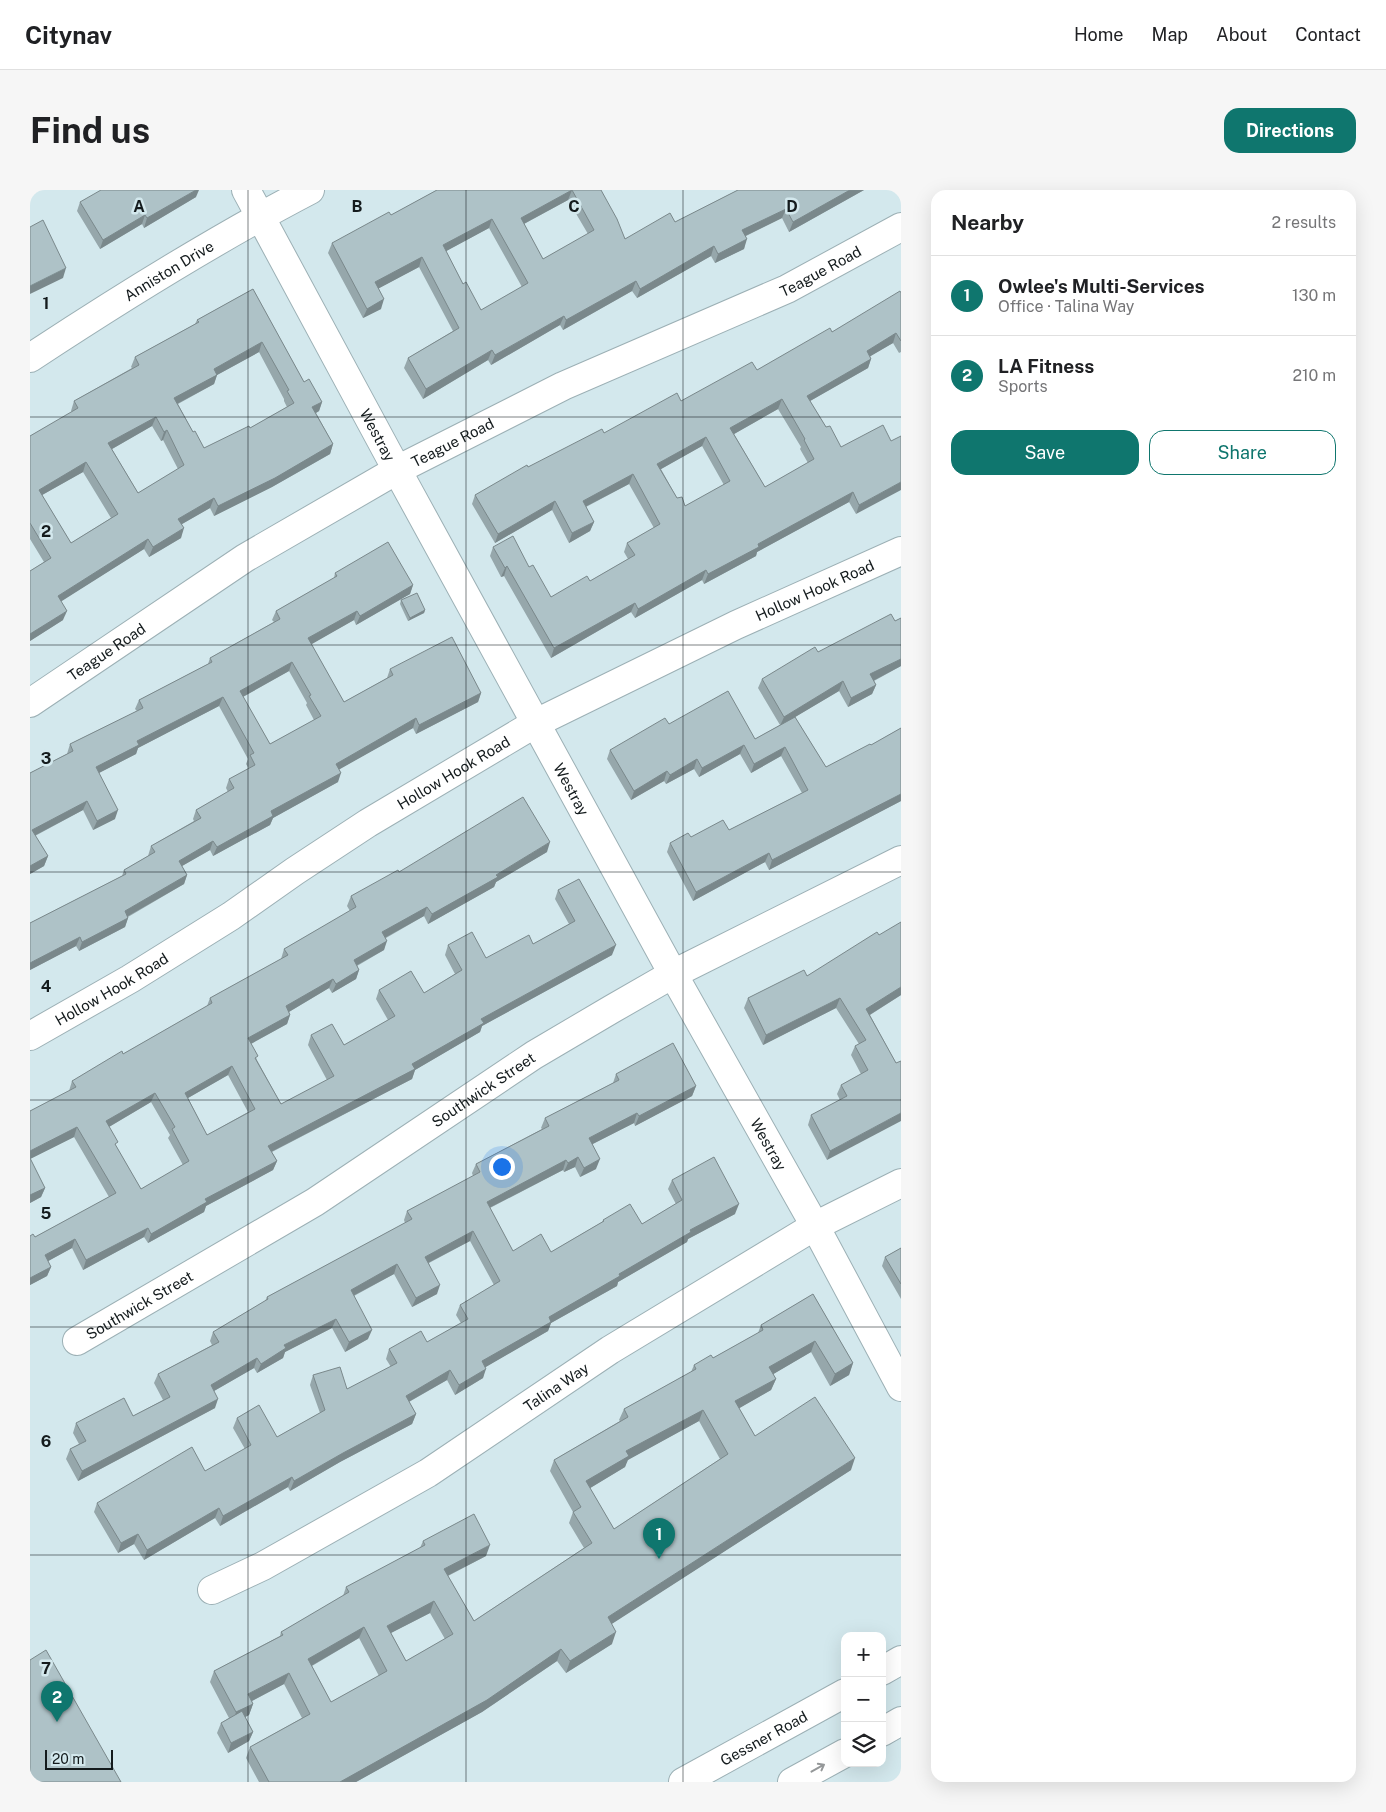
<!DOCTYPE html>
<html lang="en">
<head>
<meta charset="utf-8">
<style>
  :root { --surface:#fff; --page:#f6f6f6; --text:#202124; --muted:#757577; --line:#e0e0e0; --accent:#0f766e }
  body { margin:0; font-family:"Public Sans",sans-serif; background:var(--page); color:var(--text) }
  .controls { position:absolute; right:15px; bottom:15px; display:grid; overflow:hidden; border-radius:10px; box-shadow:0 5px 20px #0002 }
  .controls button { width:45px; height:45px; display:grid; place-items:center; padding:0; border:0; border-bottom:1px solid var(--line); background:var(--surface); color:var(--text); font:25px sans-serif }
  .scale { position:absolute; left:15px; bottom:12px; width:68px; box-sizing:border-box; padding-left:5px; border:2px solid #141b1d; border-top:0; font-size:14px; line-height:18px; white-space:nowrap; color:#141b1d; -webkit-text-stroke:4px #d3e8ed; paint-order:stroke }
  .you { position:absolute; left:471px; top:976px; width:18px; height:18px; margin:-12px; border:4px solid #fff; border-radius:50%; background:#1a73e8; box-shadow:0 0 0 8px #1a73e833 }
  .badge { display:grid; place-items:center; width:32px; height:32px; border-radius:50%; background:var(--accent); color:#fff; font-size:16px; font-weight:700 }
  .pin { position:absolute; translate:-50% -41px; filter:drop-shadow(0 1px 2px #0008) }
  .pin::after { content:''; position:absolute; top:26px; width:18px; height:15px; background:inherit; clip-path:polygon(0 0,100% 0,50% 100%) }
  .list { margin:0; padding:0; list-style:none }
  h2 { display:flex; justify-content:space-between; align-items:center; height:65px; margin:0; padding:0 20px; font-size:21px }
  h2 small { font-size:16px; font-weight:400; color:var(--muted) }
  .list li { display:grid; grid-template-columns:32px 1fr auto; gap:15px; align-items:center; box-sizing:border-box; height:80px; padding:0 20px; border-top:1px solid var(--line) }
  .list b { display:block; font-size:19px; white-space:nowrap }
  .list p { margin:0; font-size:16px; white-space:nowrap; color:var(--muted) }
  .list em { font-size:16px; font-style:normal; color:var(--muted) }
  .actions { display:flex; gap:10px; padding:15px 20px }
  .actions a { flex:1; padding:11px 0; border:1px solid var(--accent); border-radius:15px; text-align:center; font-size:18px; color:var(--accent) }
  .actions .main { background:var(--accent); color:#fff }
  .icon { flex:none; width:28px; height:28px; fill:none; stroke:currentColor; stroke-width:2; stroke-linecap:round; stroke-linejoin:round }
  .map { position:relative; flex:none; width:871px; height:1592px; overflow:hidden; border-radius:15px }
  header { display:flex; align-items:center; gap:30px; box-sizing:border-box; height:70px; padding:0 25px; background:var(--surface); border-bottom:1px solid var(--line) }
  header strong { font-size:24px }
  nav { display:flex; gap:28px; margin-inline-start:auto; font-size:18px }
  .intro { display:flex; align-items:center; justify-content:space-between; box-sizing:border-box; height:120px; padding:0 30px }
  h1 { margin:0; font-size:35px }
  .button { padding:12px 22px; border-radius:15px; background:var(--accent); color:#fff; font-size:18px; font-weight:700 }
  main { display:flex; gap:30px; padding:0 30px }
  aside { flex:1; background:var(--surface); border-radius:15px; box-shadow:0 5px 20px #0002 }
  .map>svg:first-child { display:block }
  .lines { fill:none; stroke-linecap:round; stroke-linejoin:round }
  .minor-casing { stroke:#9cb0b5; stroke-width:30 }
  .tertiary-casing { stroke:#9cb0b5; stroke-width:30 }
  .secondary-casing { stroke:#9cb0b5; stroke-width:30 }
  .minor { stroke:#fff; stroke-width:28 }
  .tertiary { stroke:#fff; stroke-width:28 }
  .secondary { stroke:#fff; stroke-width:28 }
  .wall { fill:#96a7ab; fill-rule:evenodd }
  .shaded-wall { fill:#7a888b }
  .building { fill:#aec2c7; stroke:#7a888b; fill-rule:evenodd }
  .oneway { stroke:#959899 }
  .grid { fill:none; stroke:#141b1d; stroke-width:1; stroke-opacity:0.55 }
  .labels { text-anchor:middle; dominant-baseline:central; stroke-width:5; stroke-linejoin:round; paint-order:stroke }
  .street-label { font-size:15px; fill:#141b1d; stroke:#d3e8ed }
  .grid-label { font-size:16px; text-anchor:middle; font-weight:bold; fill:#141b1d; stroke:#d3e8ed; stroke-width:5; stroke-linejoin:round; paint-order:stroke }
</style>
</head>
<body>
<header>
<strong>Citynav</strong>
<nav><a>Home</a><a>Map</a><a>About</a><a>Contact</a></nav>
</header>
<div class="intro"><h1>Find us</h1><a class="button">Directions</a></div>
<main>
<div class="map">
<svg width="871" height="1592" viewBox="0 0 871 1592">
  <rect width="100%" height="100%" fill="#d3e8ed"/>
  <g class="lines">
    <g class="minor-casing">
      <g id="minor">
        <path id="s1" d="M 0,168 C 91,108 184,50 280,0"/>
        <path id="s2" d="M 367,280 L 533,196 L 757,99 L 871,37"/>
        <path id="s3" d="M 0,846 L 100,789 L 201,726 L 265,681 L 338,633 L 506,533 L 706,435 L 871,361"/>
        <path id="s4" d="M 47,1151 L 285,1012 L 504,865 L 582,819 L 643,784 L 871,670"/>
        <path id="s5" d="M 182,1400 L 233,1376 L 398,1283 L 580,1160 L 785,1036 L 871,993"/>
      </g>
    </g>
    <g class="tertiary-casing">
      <g id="tertiary">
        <path id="s6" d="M 216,0 L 367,280 L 643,784 L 785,1036 L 871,1197"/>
        <path id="s7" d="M 0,513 L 215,368 L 367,280"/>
      </g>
    </g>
    <g class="secondary-casing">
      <g id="secondary">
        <path d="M 852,1481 L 871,1470"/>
        <path d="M 852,1542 L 871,1531"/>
        <path id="s8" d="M 653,1592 L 815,1503"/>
        <path d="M 762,1592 L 815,1563"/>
      </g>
    </g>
    <use href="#minor" class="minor"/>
    <use href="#tertiary" class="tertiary"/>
    <use href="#secondary" class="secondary"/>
  </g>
  <g class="wall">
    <path d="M 407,0 L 571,0 L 595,49 L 645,32 L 708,0 L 834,0 L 759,42 L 752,28 L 716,46 L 714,59 L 685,73 L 681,66 L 607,108 L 602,101 L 533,140 L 530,135 L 461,175 L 458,170 L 393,209 L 374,178 L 378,168 L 423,141 L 389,77 L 349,98 L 351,119 L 333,128 L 298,63 L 302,53 L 361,25 ZM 538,10 L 558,44 L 513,69 L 494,34 ZM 459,38 L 492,97 L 451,120 L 433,94 L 416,61 Z"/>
    <path d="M 166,7 L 114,38 L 112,34 L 70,59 L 47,21 L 50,12 Z"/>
    <path d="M 223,99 L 274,192 L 292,212 L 289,221 L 286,223 L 303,254 L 300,264 L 242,297 L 184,326 L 180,318 L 152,334 L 151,348 L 119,367 L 114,359 L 31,411 L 33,430 L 0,451 L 0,381 L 14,372 L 0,349 L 0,246 L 42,222 L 41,221 L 44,211 L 102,178 L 101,177 L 105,167 L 165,134 L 167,130 ZM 229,162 L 254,209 L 254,211 L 257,217 L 220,238 L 174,258 L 163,242 L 148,214 L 184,194 L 187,185 ZM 122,236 L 131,251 L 133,250 L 148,279 L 108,303 L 82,259 ZM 53,282 L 81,328 L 41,353 L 12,305 Z"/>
    <path d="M 871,103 L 871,162 L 869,163 L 863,153 L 840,166 L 841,169 L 838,178 L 780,211 L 796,237 L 811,257 L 861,251 L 826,324 L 819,312 L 727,362 L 726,366 L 674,394 L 672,390 L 605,428 L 601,422 L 521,468 L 474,386 L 471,387 L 460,366 L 463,357 L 499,377 L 521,407 L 560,391 L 598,369 L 594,362 L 597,353 L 624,338 L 599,294 L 556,317 L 564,332 L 560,341 L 539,353 L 522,320 L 465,353 L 442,314 L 445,305 L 498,277 L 574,243 L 727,180 L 802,142 ZM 748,219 L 771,257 L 770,259 L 778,273 L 735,297 L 704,244 ZM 672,256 L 694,295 L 655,316 L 647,308 L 631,279 Z"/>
    <path d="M 305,383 L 383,395 L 380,404 L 326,435 L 324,430 L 281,454 L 314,512 L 357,488 L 360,479 L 451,503 L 448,512 L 386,544 L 383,538 L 309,579 L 308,592 L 243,628 L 240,635 L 183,666 L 180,660 L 152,676 L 157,685 L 154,694 L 98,727 L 98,728 L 95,737 L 49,761 L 46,756 L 0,780 L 0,733 L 92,686 L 94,680 L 118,666 L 121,656 L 164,631 L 163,629 L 166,620 L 198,602 L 196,598 L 199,589 L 219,579 L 216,574 L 218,569 L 189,516 L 108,558 L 106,564 L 69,583 L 85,629 L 63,640 L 53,620 L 5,646 L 18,666 L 14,676 L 0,684 L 0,583 L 37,564 L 40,554 L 107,521 L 105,519 L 109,510 L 178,474 L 180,468 L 244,432 L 242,430 L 246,421 L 304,388 ZM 259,481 L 277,513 L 276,515 L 284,530 L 240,554 L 213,507 Z"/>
    <path d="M 371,410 L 395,420 L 394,423 L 378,431 L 370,414 Z"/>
    <path d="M 871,428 L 871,476 L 844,491 L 846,495 L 842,504 L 818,517 L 809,501 L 765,527 L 796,577 L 841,555 L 871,538 L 871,611 L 739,680 L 735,672 L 663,711 L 637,662 L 640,653 L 661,647 L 699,640 L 772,603 L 751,566 L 721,583 L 710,564 L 669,587 L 664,579 L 636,594 L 634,591 L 601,610 L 577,569 L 580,560 L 639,534 L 725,549 L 750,535 L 728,498 L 732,489 L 788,462 L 865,431 Z"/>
    <path d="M 517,662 L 466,692 L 464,697 L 398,734 L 394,726 L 356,748 L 354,760 L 327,776 L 329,780 L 326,789 L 302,803 L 299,798 L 259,822 L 260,825 L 257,834 L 221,854 L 227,870 L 251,914 L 297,890 L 278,855 L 281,845 L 314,855 L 358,830 L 346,809 L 349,800 L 394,803 L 425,784 L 415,765 L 418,755 L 456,768 L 503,754 L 539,734 L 525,709 L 528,700 L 582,765 L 452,836 L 450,842 L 385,880 L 382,889 L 242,962 L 247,971 L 243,980 L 176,1016 L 174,1022 L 118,1053 L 114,1047 L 53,1080 L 42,1058 L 18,1071 L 21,1077 L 17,1086 L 0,1095 L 0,1046 L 5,1047 L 79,1007 L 44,947 L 0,969 L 15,998 L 11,1007 L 0,1013 L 0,921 L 39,901 L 42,891 L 93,864 L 177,816 L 180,808 L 251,769 L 254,759 L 320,721 L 317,716 L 321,706 L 369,682 ZM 198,885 L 218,922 L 177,945 L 158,908 ZM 121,912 L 140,945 L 138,948 L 153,975 L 111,999 L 86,956 L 79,937 Z"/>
    <path d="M 849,745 L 871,805 L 840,825 L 866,873 L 797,970 L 778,935 L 781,925 L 810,910 L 807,904 L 811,895 L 831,884 L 821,865 L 825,856 L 829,854 L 806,818 L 733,855 L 714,818 L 718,808 L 777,786 Z"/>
    <path d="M 586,884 L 666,896 L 662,906 L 605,936 L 604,933 L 562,954 L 566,979 L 550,987 L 545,977 L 534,982 L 533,980 L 460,1018 L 483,1061 L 521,1062 L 572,1032 L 573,1030 L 612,1034 L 646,1014 L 638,999 L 642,990 L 705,1024 L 658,1049 L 657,1052 L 588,1092 L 587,1096 L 521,1133 L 518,1141 L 455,1177 L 453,1188 L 425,1205 L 417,1190 L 379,1212 L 386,1224 L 382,1234 L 310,1272 L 260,1301 L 258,1297 L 190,1336 L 185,1328 L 114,1370 L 104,1354 L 88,1363 L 64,1322 L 67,1313 L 175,1281 L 215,1259 L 203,1238 L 207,1228 L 247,1247 L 290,1223 L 280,1195 L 283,1185 L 317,1199 L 361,1177 L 356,1169 L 359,1159 L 397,1152 L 431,1133 L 426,1125 L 430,1115 L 464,1095 L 440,1051 L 399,1073 L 407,1104 L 382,1117 L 364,1084 L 324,1106 L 338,1149 L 315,1162 L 302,1138 L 255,1162 L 253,1168 L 227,1183 L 224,1178 L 184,1201 L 185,1218 L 48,1291 L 36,1269 L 40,1259 L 49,1254 L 43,1243 L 46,1233 L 103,1226 L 133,1210 L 124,1193 L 128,1184 L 182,1155 L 180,1151 L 183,1142 L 235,1111 L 237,1107 L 375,1033 L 374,1030 L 377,1021 L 443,986 L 442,983 L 446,974 L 512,939 L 511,938 L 515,928 L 583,893 Z"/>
    <path d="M 871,1058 L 871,1109 L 852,1076 L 855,1067 Z"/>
    <path d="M 783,1104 L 823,1173 L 819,1185 L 800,1196 L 781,1162 L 743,1184 L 746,1189 L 741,1200 L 709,1218 L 725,1246 L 821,1280 L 581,1434 L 582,1454 L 536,1483 L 527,1471 L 452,1522 L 326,1592 L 229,1592 L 216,1568 L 220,1557 L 272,1528 L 254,1494 L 222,1511 L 223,1514 L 219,1525 L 215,1527 L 223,1542 L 219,1551 L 198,1563 L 187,1543 L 191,1533 L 199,1528 L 180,1492 L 184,1481 L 250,1446 L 251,1442 L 313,1406 L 316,1397 L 390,1358 L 393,1351 L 456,1366 L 418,1386 L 444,1431 L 554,1358 L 539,1333 L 543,1322 L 520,1281 L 524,1270 L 590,1231 L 589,1230 L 594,1219 L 661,1182 L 664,1175 L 683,1168 L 728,1143 L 731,1135 ZM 669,1231 L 690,1269 L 584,1339 L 560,1298 L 595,1277 L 597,1270 ZM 400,1423 L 415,1449 L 376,1471 L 361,1443 ZM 329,1448 L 349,1486 L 301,1512 L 282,1476 Z"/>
  </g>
  <g class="shaded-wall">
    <path d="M 166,0 L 169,0 L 166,7 L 114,38 L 117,28 Z"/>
    <path d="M 542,0 L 538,10 L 488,37 L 491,28 Z"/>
    <path d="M 820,0 L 834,0 L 759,42 L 763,32 Z"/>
    <path d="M 756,19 L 752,28 L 709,49 L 712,40 Z"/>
    <path d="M 115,25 L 112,34 L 70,59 L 73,50 Z"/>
    <path d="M 462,29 L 459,38 L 409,65 L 413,55 Z"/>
    <path d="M 717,49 L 714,59 L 685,73 L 688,64 Z"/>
    <path d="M 684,56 L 681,66 L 607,108 L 610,99 Z"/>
    <path d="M 392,67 L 389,77 L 342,102 L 345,92 Z"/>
    <path d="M 36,78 L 33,88 L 0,104 L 0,96 Z"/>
    <path d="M 606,91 L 602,101 L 533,140 L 536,130 Z"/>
    <path d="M 354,109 L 351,119 L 333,128 L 337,119 Z"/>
    <path d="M 534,126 L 530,135 L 461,175 L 465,165 Z"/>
    <path d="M 866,143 L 863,153 L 834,170 L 837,161 Z"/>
    <path d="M 232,152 L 229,162 L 187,185 L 184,194 L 141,217 L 144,208 L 184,179 Z"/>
    <path d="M 462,160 L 458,170 L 393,209 L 396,199 Z"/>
    <path d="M 841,169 L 838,178 L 773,215 L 777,206 Z"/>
    <path d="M 752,209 L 748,219 L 697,248 L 700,238 Z"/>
    <path d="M 292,212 L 289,221 L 279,227 L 282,217 Z"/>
    <path d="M 126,227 L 122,236 L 75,263 L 78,253 Z"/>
    <path d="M 137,240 L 133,250 L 131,251 L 134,242 Z"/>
    <path d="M 676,247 L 672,256 L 624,283 L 627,274 Z"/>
    <path d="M 303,254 L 300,264 L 242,297 L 184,326 L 188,316 Z"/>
    <path d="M 56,272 L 53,282 L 5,309 L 9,300 Z"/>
    <path d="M 603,284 L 599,294 L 549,320 L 553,311 Z"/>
    <path d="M 871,292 L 871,300 L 826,324 L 829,315 Z"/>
    <path d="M 823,302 L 819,312 L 727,362 L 726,366 L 674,394 L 678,384 L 728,354 Z"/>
    <path d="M 184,308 L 180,318 L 145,338 L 148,329 Z"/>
    <path d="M 525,311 L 522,320 L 465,353 L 468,344 Z"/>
    <path d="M 564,332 L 560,341 L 539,353 L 542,343 Z"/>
    <path d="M 154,338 L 151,348 L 119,367 L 123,357 Z"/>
    <path d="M 118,349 L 114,359 L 24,416 L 28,406 Z"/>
    <path d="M 477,376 L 474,386 L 471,387 L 475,378 Z"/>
    <path d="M 676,380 L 672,390 L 605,428 L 608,419 Z"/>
    <path d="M 383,395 L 380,404 L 326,435 L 330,426 Z"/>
    <path d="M 605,413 L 601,422 L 521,468 L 524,458 Z"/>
    <path d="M 395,420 L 394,423 L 378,431 L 380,428 Z"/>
    <path d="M 37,421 L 33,430 L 0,451 L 0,444 Z"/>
    <path d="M 327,421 L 324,430 L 275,458 L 278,448 Z"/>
    <path d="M 871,469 L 871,476 L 837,494 L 840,484 Z"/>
    <path d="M 262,472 L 259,481 L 207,510 L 210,501 Z"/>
    <path d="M 813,491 L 809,501 L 750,536 L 754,527 Z"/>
    <path d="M 846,495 L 842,504 L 818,517 L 821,508 Z"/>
    <path d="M 451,503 L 448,512 L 386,544 L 389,535 Z"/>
    <path d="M 193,507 L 189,516 L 108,558 L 106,564 L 63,586 L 66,577 L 107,551 Z"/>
    <path d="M 386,528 L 383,538 L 303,583 L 306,574 Z"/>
    <path d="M 714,555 L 710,564 L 669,587 L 672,578 Z"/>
    <path d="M 755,557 L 751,566 L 721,583 L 724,574 Z"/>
    <path d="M 667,569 L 664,579 L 636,594 L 640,585 Z"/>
    <path d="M 637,581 L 634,591 L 601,610 L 604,601 Z"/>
    <path d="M 311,583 L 308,592 L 243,628 L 240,635 L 183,666 L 187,657 L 241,621 Z"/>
    <path d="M 871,604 L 871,611 L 739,680 L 742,670 Z"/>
    <path d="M 57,611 L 53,620 L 0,648 L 2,640 Z"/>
    <path d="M 88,620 L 85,629 L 63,640 L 67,631 Z"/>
    <path d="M 183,651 L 180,660 L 145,680 L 149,671 Z"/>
    <path d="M 520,652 L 517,662 L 466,692 L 464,697 L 398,734 L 402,724 Z"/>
    <path d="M 739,663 L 735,672 L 663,711 L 666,702 Z"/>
    <path d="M 18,666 L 14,676 L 0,684 L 0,676 Z"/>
    <path d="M 157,685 L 154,694 L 91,730 L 95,721 Z"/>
    <path d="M 397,717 L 394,726 L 349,751 L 352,742 Z"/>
    <path d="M 98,728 L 95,737 L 49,761 L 52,752 Z"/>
    <path d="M 50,747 L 46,756 L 0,780 L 0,773 Z"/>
    <path d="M 357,751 L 354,760 L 320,779 L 324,770 Z"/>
    <path d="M 586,755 L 582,765 L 452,836 L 450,842 L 385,880 L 382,889 L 235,965 L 238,956 L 382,874 L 451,829 Z"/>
    <path d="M 329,780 L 326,789 L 302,803 L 306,794 Z"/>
    <path d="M 303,789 L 299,798 L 252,826 L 256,816 Z"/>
    <path d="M 871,797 L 871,805 L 833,829 L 836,819 Z"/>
    <path d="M 810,808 L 806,818 L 733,855 L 736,845 Z"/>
    <path d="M 260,825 L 257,834 L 215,857 L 218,848 Z"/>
    <path d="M 202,876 L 198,885 L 151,912 L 155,903 Z"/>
    <path d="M 666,896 L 662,906 L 605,936 L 609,926 Z"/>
    <path d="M 125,903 L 121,912 L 72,941 L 76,931 Z"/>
    <path d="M 607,923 L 604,933 L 555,958 L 559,948 Z"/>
    <path d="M 871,923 L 871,931 L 797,970 L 800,961 Z"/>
    <path d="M 47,937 L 44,947 L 0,969 L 0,961 Z"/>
    <path d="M 548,967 L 545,977 L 534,982 L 538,973 Z"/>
    <path d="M 570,969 L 566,979 L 550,987 L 554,978 Z"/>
    <path d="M 536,970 L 533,980 L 453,1021 L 457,1012 Z"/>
    <path d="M 247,971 L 243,980 L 176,1016 L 174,1022 L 118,1053 L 121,1044 L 175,1009 Z"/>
    <path d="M 15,998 L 11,1007 L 0,1013 L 0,1005 Z"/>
    <path d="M 709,1014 L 705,1024 L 658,1049 L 657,1052 L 588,1092 L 587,1096 L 521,1133 L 518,1141 L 449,1181 L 452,1171 L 519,1127 L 660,1040 Z"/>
    <path d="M 118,1038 L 114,1047 L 53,1080 L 56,1070 Z"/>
    <path d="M 443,1041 L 440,1051 L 392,1076 L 395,1067 Z"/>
    <path d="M 45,1049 L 42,1058 L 11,1075 L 15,1065 Z"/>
    <path d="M 367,1074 L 364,1084 L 317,1109 L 321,1100 Z"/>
    <path d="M 21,1077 L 17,1086 L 0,1095 L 0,1088 Z"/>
    <path d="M 410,1095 L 407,1104 L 382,1117 L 386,1108 Z"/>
    <path d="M 306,1129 L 302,1138 L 255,1162 L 253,1168 L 227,1183 L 231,1174 L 254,1155 Z"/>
    <path d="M 342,1140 L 338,1149 L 315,1162 L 319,1152 Z"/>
    <path d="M 785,1151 L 781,1162 L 735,1189 L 739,1177 Z"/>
    <path d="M 227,1168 L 224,1178 L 177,1205 L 181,1195 Z"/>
    <path d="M 823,1173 L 819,1185 L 800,1196 L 805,1184 Z"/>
    <path d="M 456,1179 L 453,1188 L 425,1205 L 429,1195 Z"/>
    <path d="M 420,1180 L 417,1190 L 373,1215 L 376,1206 Z"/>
    <path d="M 746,1189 L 741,1200 L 701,1223 L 705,1211 Z"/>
    <path d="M 188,1209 L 185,1218 L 48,1291 L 52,1281 Z"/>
    <path d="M 673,1220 L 669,1231 L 598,1270 L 595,1277 L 552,1303 L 556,1291 L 596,1261 Z"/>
    <path d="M 386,1224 L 382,1234 L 310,1272 L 260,1301 L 264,1291 L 313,1263 Z"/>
    <path d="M 825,1268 L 821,1280 L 574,1439 L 578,1427 Z"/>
    <path d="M 262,1287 L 258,1297 L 190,1336 L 193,1326 Z"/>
    <path d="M 189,1318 L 185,1328 L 114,1370 L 117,1360 Z"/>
    <path d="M 108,1344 L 104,1354 L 88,1363 L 91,1353 Z"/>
    <path d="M 460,1355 L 456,1366 L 409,1390 L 414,1379 Z"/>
    <path d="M 404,1411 L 400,1423 L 353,1447 L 357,1436 Z"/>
    <path d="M 334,1437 L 329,1448 L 274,1480 L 278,1469 Z"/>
    <path d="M 586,1442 L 582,1454 L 536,1483 L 540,1471 Z"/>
    <path d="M 531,1459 L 527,1471 L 452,1522 L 326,1592 L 310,1592 Z"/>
    <path d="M 259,1483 L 254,1494 L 214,1515 L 218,1504 Z"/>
    <path d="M 223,1514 L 219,1525 L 202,1534 L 206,1522 Z"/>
    <path d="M 223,1542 L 219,1551 L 198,1563 L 201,1553 Z"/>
  </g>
  <g class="building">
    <path d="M 71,0 L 166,0 L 117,28 L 115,25 L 73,50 L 50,12 Z"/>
    <path d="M 407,0 L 571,0 L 587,29 L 595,49 L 640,23 L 645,32 L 708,0 L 820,0 L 763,32 L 756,19 L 712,40 L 717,49 L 688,64 L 684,56 L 610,99 L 606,91 L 536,130 L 534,126 L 465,165 L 462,160 L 396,199 L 378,168 L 429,138 L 392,67 L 345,92 L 354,109 L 337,119 L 302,53 L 359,22 L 361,25 ZM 542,0 L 564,40 L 513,69 L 491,28 ZM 462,29 L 498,93 L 451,120 L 436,92 L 433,94 L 413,55 Z"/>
    <path d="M 13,30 L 36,78 L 0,96 L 0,37 Z"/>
    <path d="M 223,99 L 274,192 L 279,189 L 292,212 L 282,217 L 303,254 L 245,288 L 188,316 L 184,308 L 148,329 L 154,338 L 123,357 L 118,349 L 28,406 L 37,421 L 0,444 L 0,381 L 21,368 L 0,333 L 0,246 L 48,218 L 44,211 L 109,175 L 105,167 L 169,132 L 167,130 ZM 232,152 L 259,200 L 257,201 L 264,213 L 220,238 L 219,236 L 174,258 L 165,241 L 163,242 L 144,208 L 187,185 L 184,179 ZM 126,227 L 134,242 L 137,240 L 154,275 L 108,303 L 78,253 ZM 56,272 L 88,324 L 41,353 L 9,300 Z"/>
    <path d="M 870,101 L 871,103 L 871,151 L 866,143 L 837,161 L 841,169 L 777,206 L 796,237 L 800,236 L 811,257 L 853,235 L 861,251 L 871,246 L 871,292 L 829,315 L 823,302 L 728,354 L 729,357 L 678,384 L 676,380 L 608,419 L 605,413 L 524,458 L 477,376 L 475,378 L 463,357 L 483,346 L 499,377 L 503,375 L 521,407 L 557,386 L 560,391 L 605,365 L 597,353 L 630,334 L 603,284 L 553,311 L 564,332 L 542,343 L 525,311 L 468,344 L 445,305 L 497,275 L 498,277 L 572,239 L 574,243 L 647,203 L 651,211 L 722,172 L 727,180 L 800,138 L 802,142 ZM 752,209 L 775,249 L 774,250 L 784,269 L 735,297 L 700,238 ZM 676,247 L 700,291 L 655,316 L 652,307 L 647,308 L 627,274 Z"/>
    <path d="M 358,352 L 383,395 L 330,426 L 327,421 L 278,448 L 314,512 L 363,485 L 360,479 L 422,447 L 451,503 L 389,535 L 386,528 L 306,574 L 311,583 L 241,621 L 243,626 L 187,657 L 183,651 L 149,671 L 157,685 L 95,721 L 98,728 L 52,752 L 50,747 L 0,773 L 0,733 L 96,684 L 94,680 L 125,662 L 121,656 L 171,628 L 166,620 L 204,598 L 199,589 L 225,575 L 220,565 L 224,563 L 193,507 L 107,551 L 109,555 L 66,577 L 88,620 L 67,631 L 57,611 L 2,640 L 18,666 L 0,676 L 0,583 L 43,561 L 40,554 L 113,518 L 109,510 L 182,472 L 180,468 L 250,429 L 246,421 L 307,386 L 305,383 ZM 262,472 L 281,505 L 279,506 L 291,526 L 240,554 L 210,501 Z"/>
    <path d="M 387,403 L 395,420 L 380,428 L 371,410 Z"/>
    <path d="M 861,424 L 865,431 L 871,428 L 871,469 L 840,484 L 846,495 L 821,508 L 813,491 L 754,527 L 732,489 L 785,457 L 788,462 Z"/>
    <path d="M 698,501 L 725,549 L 765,527 L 796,577 L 840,554 L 841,555 L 871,538 L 871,604 L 742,670 L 739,663 L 666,702 L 640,653 L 658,643 L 661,647 L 693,630 L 699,640 L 778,600 L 755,557 L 724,574 L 714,555 L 672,578 L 667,569 L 640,585 L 637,581 L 604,601 L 580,560 L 635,528 L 639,534 Z"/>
    <path d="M 493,607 L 520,652 L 466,685 L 468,687 L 402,724 L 397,717 L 352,742 L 357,751 L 324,770 L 329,780 L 306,794 L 303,789 L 256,816 L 260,825 L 218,848 L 228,866 L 225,868 L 251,914 L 304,886 L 281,845 L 302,834 L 314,855 L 365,826 L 349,800 L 381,781 L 394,803 L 432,780 L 418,755 L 442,742 L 456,768 L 499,745 L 503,754 L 545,731 L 528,700 L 549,689 L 586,755 L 451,829 L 454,833 L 382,874 L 385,879 L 238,956 L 247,971 L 175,1009 L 177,1012 L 121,1044 L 118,1038 L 56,1070 L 45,1049 L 15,1065 L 21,1077 L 0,1088 L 0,1046 L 3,1044 L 5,1047 L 86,1003 L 47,937 L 0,961 L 0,921 L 46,897 L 42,891 L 92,861 L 93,864 L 182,813 L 180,808 L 258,765 L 254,759 L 326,717 L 321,706 L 368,680 L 369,682 ZM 202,876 L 225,919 L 177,945 L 155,903 ZM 125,903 L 145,937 L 142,939 L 159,971 L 111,999 L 85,954 L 88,952 L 76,931 Z"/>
    <path d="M 871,732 L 871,797 L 836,819 L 866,873 L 871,871 L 871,923 L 800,961 L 781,925 L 817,906 L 811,895 L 838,880 L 825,856 L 836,850 L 810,808 L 736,845 L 718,808 L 774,780 L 777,786 L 847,742 L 849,745 Z"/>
    <path d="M 643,853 L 666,896 L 609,926 L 607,923 L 559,948 L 570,969 L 554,978 L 548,967 L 538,973 L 536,970 L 457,1012 L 483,1061 L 511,1044 L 521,1062 L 574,1031 L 573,1030 L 600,1014 L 612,1034 L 652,1010 L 642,990 L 684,967 L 709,1014 L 660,1040 L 661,1042 L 589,1084 L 590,1086 L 519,1127 L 521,1132 L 452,1171 L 456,1179 L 429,1195 L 420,1180 L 376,1206 L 386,1224 L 313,1263 L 264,1291 L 262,1287 L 193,1326 L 189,1318 L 117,1360 L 108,1344 L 91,1353 L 67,1313 L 162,1257 L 175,1281 L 221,1255 L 207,1228 L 229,1215 L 247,1247 L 295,1220 L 283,1185 L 310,1177 L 317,1199 L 367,1173 L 359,1159 L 391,1141 L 397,1152 L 438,1129 L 430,1115 L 470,1091 L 443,1041 L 395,1067 L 410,1095 L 386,1108 L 367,1074 L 321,1100 L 342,1140 L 319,1152 L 306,1129 L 254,1155 L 256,1158 L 231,1174 L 227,1168 L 181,1195 L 188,1209 L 52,1281 L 40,1259 L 56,1251 L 46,1233 L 94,1208 L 103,1226 L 140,1207 L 128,1184 L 189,1152 L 183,1142 L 238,1109 L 237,1107 L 382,1029 L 377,1021 L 450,982 L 446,974 L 519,936 L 515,928 L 589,890 L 586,884 Z"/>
    <path d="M 0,968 L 15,998 L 0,1005 Z"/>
    <path d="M 871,1058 L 871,1094 L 855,1067 Z"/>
    <path d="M 783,1104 L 823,1173 L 805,1184 L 785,1151 L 739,1177 L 746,1189 L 705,1211 L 725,1246 L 785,1207 L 825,1268 L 578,1427 L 586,1442 L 540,1471 L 531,1459 L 457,1510 L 310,1592 L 239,1592 L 220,1557 L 280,1524 L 259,1483 L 218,1504 L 223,1514 L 206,1522 L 184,1481 L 253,1445 L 251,1442 L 319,1402 L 316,1397 L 395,1355 L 393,1351 L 444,1324 L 460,1355 L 414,1379 L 444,1431 L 562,1353 L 543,1322 L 551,1317 L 524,1270 L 598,1227 L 594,1219 L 666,1179 L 664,1175 L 681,1165 L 683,1168 L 733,1140 L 731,1135 ZM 673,1220 L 698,1264 L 584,1339 L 556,1291 L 599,1266 L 596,1261 ZM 404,1411 L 423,1444 L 376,1471 L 357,1436 ZM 334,1437 L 357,1481 L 301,1512 L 278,1469 Z"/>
    <path d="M 16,1460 L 91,1592 L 0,1592 L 0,1470 Z"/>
    <path d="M 212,1521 L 223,1542 L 201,1553 L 191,1533 Z"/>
  </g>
  <defs><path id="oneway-shaft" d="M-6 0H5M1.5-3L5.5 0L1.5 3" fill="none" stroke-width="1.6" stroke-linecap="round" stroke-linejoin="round" transform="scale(1.25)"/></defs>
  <use class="oneway" href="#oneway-shaft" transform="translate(788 1578) rotate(-29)"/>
  <path class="grid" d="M 218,0 L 218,1592M 436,0 L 436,1592M 653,0 L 653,1592M 0,227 L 871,227M 0,455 L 871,455M 0,682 L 871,682M 0,910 L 871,910M 0,1137 L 871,1137M 0,1365 L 871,1365"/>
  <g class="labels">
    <g class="street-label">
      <text stroke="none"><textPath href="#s1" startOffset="164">Anniston Drive</textPath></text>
      <text stroke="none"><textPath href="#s2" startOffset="468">Teague Road</textPath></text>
      <text stroke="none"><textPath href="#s6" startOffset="278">Westray</textPath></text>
      <text stroke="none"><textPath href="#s2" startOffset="62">Teague Road</textPath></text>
      <text stroke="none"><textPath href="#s3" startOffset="904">Hollow Hook Road</textPath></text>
      <text stroke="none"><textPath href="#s7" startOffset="92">Teague Road</textPath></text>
      <text stroke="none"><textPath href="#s3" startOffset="499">Hollow Hook Road</textPath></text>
      <text stroke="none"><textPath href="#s6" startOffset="682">Westray</textPath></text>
      <text stroke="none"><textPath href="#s3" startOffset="94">Hollow Hook Road</textPath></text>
      <text stroke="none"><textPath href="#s4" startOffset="478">Southwick Street</textPath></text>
      <text stroke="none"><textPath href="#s6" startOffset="1088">Westray</textPath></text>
      <text stroke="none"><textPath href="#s4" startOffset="72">Southwick Street</textPath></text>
      <text stroke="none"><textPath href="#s5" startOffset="400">Talina Way</textPath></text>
      <text stroke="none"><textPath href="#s8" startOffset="92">Gessner Road</textPath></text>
    </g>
  </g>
  <g class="grid-label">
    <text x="109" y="22">A</text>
    <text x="327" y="22">B</text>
    <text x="544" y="22">C</text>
    <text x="762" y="22">D</text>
    <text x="16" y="119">1</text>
    <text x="16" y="347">2</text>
    <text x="16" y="574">3</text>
    <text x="16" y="802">4</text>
    <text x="16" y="1029">5</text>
    <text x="16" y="1257">6</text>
    <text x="16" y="1484">7</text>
  </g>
</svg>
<div class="controls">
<button>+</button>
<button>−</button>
<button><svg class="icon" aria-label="layers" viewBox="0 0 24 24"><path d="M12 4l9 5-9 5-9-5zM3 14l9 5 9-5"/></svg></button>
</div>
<div class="scale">20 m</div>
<div class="you"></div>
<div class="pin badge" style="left:629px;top:1369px">1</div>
<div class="pin badge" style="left:27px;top:1532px">2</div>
</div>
<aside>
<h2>Nearby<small>2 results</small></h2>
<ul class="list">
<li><span class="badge">1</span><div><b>Owlee's Multi-Services</b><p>Office · Talina Way</p></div><em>130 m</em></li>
<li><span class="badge">2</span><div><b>LA Fitness</b><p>Sports</p></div><em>210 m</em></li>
</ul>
<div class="actions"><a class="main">Save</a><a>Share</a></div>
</aside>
</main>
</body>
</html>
